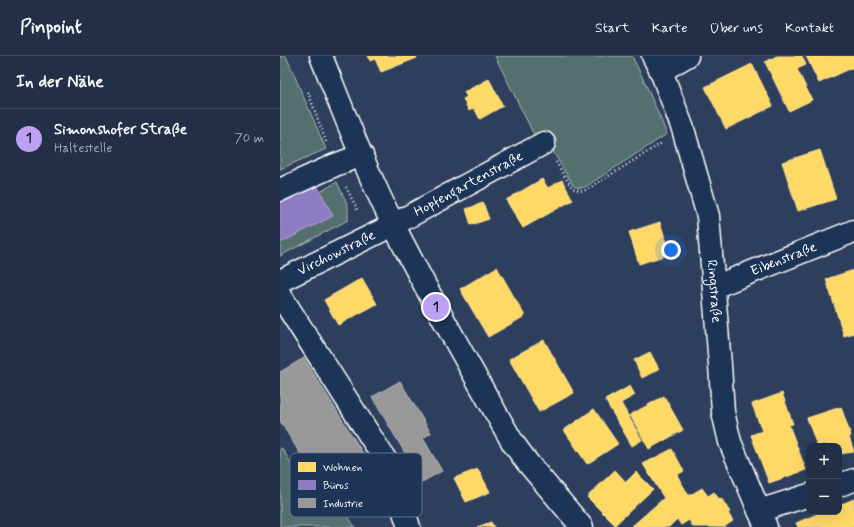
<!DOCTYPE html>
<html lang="de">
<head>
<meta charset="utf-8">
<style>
  :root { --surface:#222f46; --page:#2e3b51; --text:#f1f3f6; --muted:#a2a9b3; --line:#3f4a5f; --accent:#bca0f2 }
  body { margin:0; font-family:Mynerve,sans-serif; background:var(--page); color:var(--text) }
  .controls { position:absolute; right:12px; bottom:12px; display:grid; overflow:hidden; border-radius:8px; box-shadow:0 4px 16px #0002 }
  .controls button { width:36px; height:36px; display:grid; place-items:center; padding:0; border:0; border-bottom:1px solid var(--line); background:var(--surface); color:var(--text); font:20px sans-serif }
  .you { position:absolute; left:391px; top:194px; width:14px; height:14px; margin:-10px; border:3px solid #fff; border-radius:50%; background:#1a73e8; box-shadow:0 0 0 6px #1a73e833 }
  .badge { display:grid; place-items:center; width:26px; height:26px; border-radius:50%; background:var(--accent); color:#111; font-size:13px; font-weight:700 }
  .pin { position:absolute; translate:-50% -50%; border:2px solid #fff; box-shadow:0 1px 4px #0006 }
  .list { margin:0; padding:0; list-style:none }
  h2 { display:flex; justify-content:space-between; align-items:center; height:52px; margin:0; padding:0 16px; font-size:17px }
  h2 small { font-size:13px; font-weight:400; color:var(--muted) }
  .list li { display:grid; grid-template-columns:26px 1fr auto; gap:12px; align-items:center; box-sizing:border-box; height:60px; padding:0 16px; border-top:1px solid var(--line) }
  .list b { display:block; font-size:15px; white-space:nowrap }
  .list p { margin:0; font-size:13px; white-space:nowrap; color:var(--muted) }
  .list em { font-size:13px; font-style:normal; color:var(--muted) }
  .map { position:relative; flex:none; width:574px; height:471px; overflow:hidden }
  header { display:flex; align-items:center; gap:24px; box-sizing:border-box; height:56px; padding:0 20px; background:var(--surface); border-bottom:1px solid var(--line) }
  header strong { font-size:19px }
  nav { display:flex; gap:22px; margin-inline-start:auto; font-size:14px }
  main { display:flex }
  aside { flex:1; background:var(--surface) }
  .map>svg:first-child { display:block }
  .green { fill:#52706e; stroke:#a8b8b6 }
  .homes { fill:#ffd966; stroke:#ffe494 }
  .offices { fill:#8e7cc3; stroke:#b0a3d5 }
  .industry { fill:#999; stroke:#b8b8b8 }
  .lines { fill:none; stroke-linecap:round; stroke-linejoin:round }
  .minor-casing { stroke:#fff; stroke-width:25 }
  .path { stroke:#fff; stroke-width:2.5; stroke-dasharray:1 3; stroke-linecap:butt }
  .minor { stroke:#1d3557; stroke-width:22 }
  .labels { text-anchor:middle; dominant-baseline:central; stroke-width:4; stroke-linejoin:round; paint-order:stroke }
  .street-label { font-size:14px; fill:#fff; stroke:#1d3557 }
  .key { fill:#1d3557; stroke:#617289; stroke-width:1 }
  .key-label { font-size:11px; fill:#fff }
</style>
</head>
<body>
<header>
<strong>Pinpoint</strong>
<nav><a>Start</a><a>Karte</a><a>Über uns</a><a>Kontakt</a></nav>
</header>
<main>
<aside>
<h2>In der Nähe<small></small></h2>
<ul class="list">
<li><span class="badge">1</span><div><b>Simonshofer Straße</b><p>Haltestelle</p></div><em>70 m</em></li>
</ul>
</aside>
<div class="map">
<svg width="574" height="471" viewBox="0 0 574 471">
  <rect width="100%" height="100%" fill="#2d3f5d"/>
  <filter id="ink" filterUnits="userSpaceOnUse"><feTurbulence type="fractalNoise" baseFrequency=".025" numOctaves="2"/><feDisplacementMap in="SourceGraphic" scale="8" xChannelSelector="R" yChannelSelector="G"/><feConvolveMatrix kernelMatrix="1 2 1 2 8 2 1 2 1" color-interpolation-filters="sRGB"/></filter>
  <g filter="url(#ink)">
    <g class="green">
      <path d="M 0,0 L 6,0 L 46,93 L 0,113 Z"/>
      <path d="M 215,0 L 352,0 L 366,29 L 387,78 L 305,131 L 298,132 L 293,129 L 262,77 L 255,81 Z"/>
      <path d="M 57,126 L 68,150 L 68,164 L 0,200 L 0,187 L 52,160 L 40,136 Z"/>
      <path d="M 2,392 L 34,446 L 52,437 L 75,471 L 0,471 L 0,393 Z"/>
    </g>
    <g class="homes">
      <path d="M 88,0 L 136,0 L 137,2 L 101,16 L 95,3 L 90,5 Z"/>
      <path d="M 497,0 L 522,0 L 526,9 L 517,13 L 532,44 L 509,55 L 485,6 Z"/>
      <path d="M 526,0 L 574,0 L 574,11 L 539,27 Z"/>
      <path d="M 472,8 L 493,50 L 446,73 L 425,31 Z"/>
      <path d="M 209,23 L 223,50 L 200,63 L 194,52 L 189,55 L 183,43 L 187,41 L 184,36 Z"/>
      <path d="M 540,94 L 556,143 L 518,155 L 502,106 Z"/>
      <path d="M 262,123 L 268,132 L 282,124 L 293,144 L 243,172 L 226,144 Z"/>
      <path d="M 203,147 L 209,163 L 191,169 L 186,153 Z"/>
      <path d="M 380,166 L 390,198 L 359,208 L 349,176 Z"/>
      <path d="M 217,211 L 245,260 L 208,281 L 180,233 Z"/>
      <path d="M 574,214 L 574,277 L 564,280 L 546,223 Z"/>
      <path d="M 82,222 L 97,248 L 58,269 L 44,244 Z"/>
      <path d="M 264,284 L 294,337 L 259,356 L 229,303 Z"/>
      <path d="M 370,296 L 379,313 L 362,322 L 354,304 Z"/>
      <path d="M 350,330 L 355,339 L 341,347 L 362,384 L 352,390 L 325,344 Z"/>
      <path d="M 502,337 L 513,368 L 509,369 L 526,414 L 489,427 L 471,379 L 482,375 L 472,348 Z"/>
      <path d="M 384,340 L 403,374 L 369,393 L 350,359 Z"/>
      <path d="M 561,351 L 571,380 L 569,381 L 574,396 L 559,398 L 559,390 L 547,390 L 546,388 L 537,390 L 527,362 Z"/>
      <path d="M 314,353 L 338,388 L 307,408 L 284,374 Z"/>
      <path d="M 392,393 L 404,415 L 397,419 L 409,440 L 422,432 L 428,440 L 434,436 L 439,443 L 441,442 L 450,456 L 448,457 L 453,465 L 444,471 L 413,471 L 409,464 L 401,469 L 397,463 L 389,471 L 351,471 L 384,442 L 363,408 Z"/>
      <path d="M 198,413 L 210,436 L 186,446 L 174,422 Z"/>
      <path d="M 335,414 L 346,426 L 356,416 L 373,433 L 335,469 L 307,441 Z"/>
      <path d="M 574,443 L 574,471 L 518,471 L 516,467 L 542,456 L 559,456 L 559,449 Z"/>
      <path d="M 211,466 L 214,471 L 197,471 Z"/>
    </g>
    <path class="offices" d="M 36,127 L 53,160 L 0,187 L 0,146 Z"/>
    <g class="industry">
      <path d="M 24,302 L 89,407 L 43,435 L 0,365 L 0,316 Z"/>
      <path d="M 120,325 L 151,377 L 143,382 L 162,415 L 142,426 L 92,341 Z"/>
    </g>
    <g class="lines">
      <g class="minor-casing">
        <g id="minor">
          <path d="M 41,0 C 64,57 86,115 114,170 C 151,244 192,315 233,387 L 247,406 L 302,471"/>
          <path id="s1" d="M 373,0 L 381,15 L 403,73 L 428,160 L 440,309 L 443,356 L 450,386 L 486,471"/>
          <path d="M 381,15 L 407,0"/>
          <path d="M 0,134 L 55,109 L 82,99"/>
          <path id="s2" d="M 0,225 L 113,169 L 264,87"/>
          <path id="s3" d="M 434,231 L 574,175"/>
          <path d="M 0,239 L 108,408 L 129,471"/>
          <path d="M 559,429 L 574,424"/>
          <path d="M 479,455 L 529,439"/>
        </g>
      </g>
      <g class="path">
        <path d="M 28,36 L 47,88"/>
        <path d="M 276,106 L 292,132 L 299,135 L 306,134 L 382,87"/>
        <path d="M 66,131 L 78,155"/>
      </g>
      <use href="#minor" class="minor"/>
    </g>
  </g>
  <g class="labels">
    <g class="street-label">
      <text stroke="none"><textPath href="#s2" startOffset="212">Hopfengartenstraße</textPath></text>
      <text stroke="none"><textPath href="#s2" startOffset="63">Virchowstraße</textPath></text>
      <text stroke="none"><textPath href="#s3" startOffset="75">Eibenstraße</textPath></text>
      <text stroke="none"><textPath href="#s1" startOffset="245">Ringstraße</textPath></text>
    </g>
  </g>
  <rect x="10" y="397" width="132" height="64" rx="6" class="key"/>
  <rect x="18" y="406" width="18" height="10" fill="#ffd966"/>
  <rect x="18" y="424" width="18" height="10" fill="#8e7cc3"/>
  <rect x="18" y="442" width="18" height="10" fill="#999"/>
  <g class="key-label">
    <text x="43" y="415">Wohnen</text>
    <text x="43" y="433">Büros</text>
    <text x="43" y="451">Industrie</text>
  </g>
</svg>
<div class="controls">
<button>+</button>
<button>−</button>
</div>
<div class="you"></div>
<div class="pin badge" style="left:156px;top:251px">1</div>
</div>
</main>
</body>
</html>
